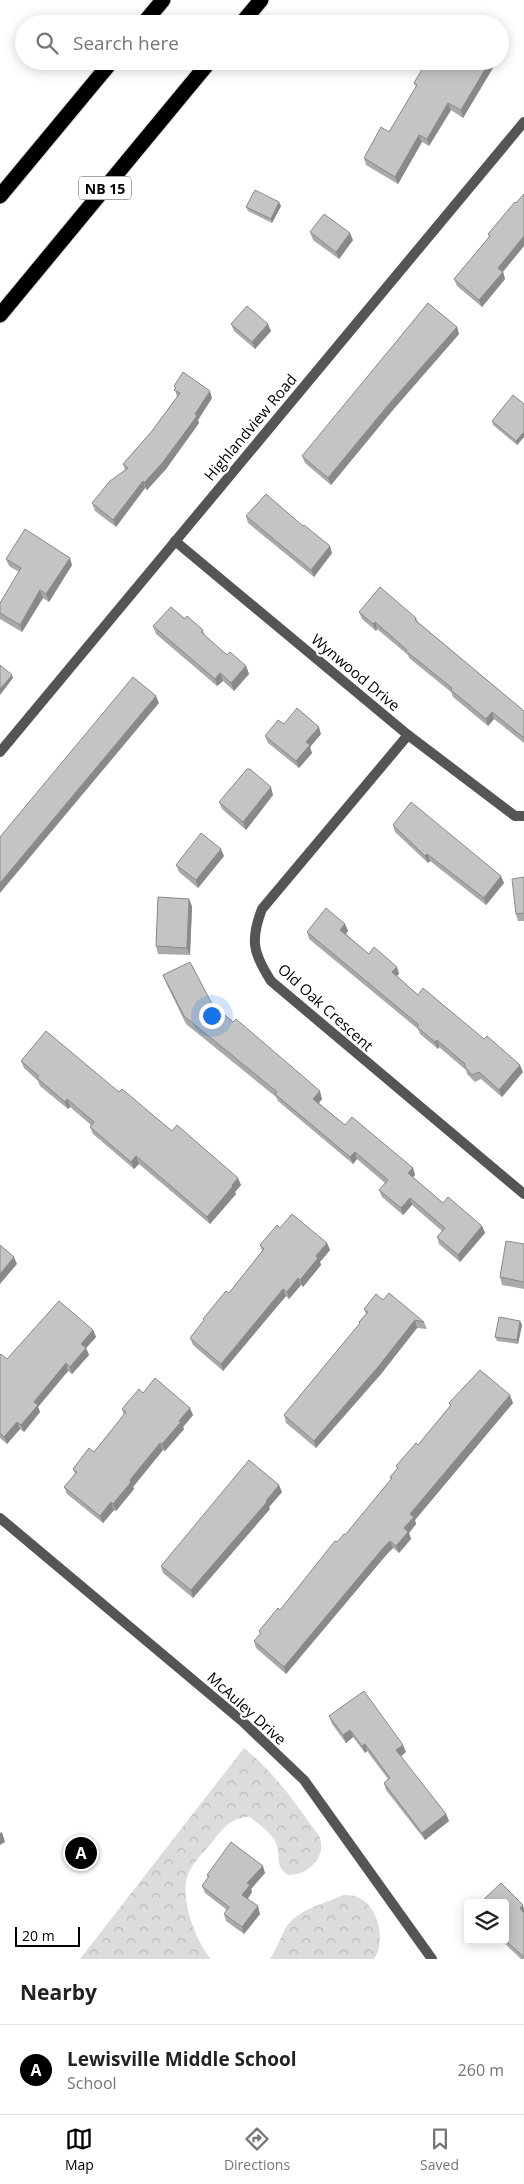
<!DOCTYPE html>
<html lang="en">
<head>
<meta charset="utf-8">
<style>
  :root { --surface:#fff; --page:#f6f6f6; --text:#222; --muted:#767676; --line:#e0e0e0; --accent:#000 }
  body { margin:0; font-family:"Open Sans",sans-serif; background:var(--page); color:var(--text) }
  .controls { position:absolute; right:15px; bottom:15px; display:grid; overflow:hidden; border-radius:5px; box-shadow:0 2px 12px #0003 }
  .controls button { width:45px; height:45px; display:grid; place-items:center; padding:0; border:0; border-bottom:1px solid var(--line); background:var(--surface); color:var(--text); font:25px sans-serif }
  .scale { position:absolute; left:15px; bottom:12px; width:65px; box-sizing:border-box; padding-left:5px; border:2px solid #000; border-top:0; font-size:14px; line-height:18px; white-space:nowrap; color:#000; -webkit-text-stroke:4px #fff; paint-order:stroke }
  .you { position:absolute; left:211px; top:1015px; width:18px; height:18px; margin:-12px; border:4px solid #fff; border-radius:50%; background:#1a73e8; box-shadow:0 0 0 8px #1a73e833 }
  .badge { display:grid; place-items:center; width:32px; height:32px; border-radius:50%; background:var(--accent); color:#fff; font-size:16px; font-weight:700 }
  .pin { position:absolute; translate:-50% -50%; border:2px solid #fff; box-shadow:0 1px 5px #0006 }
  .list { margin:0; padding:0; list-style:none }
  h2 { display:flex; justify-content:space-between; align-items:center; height:65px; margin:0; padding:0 20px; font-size:21px }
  h2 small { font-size:16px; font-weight:400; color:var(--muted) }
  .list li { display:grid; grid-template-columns:32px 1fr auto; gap:15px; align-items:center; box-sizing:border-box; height:90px; padding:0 20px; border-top:1px solid var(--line) }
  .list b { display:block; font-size:19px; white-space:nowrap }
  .list p { margin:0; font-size:16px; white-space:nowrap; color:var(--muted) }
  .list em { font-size:16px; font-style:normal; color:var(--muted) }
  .icon { flex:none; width:28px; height:28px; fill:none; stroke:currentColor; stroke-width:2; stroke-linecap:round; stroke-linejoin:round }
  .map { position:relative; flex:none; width:524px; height:1959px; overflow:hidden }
  .search { position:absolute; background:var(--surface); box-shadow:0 2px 12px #0003; left:15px; right:15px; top:15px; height:55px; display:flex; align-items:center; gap:12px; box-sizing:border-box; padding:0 18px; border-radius:28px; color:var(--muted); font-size:19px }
  .sheet { height:155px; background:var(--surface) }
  nav { display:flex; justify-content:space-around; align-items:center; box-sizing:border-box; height:70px; border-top:1px solid var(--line); background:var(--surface); font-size:14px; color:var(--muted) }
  nav a { display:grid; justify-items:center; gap:2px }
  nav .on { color:var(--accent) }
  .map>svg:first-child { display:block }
  .forest { fill:url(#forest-crowns) }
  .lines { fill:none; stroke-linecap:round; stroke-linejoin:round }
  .motorway-casing { stroke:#dbdbdb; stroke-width:17 }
  .minor { stroke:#555; stroke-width:10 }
  .motorway { stroke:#000; stroke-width:15 }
  .wall { fill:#a9a9a9 }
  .shaded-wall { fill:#898989 }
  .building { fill:#c4c4c4; stroke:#898989 }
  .labels { text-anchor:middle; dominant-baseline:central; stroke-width:4.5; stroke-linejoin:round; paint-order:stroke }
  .shield { fill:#fff; stroke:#4c4c4c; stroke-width:1 }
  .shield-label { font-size:14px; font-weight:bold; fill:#000 }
  .street-label { font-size:15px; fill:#000; stroke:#fff }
</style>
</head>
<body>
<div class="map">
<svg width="524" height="1959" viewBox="0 0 524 1959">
  <defs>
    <pattern id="forest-crowns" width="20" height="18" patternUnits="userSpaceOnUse" patternTransform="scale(1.25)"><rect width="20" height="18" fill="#dcdcdc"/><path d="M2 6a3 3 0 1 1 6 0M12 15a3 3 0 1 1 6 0" fill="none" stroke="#bbb"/></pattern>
  </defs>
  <rect width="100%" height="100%" fill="#fff"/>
  <g class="forest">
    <path d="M 244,1748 C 275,1773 296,1804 319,1836 C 328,1856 308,1876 288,1875 C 273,1864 282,1857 276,1843 C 272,1833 258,1824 250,1817 C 232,1817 224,1827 213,1841 C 205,1851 195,1860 189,1872 C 178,1895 195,1940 211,1959 L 80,1959 Z"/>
    <path d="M 343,1895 C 347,1895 351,1895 355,1896 C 378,1903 387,1941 374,1959 L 270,1959 C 276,1950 279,1941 284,1931 C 295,1909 323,1905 343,1895 Z"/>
  </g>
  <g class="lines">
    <g class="motorway-casing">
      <g id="motorway">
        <path d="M 143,24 L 163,0"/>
        <path d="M 241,24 L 261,0"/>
        <path d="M 0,196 L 112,61"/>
        <path d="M 0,315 L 210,61"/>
      </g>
    </g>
    <g class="minor">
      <path d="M 175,541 L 408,735 L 515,816 L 524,816"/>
      <path d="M 408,735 L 262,909 C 250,940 253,953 271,981 L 524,1194"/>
      <path d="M 0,752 L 524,122"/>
      <path d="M 0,1518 L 242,1721 L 304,1780 L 432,1959"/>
    </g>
    <use href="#motorway" class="motorway"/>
  </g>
  <g class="wall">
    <path d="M 447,61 L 497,61 L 463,118 L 451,110 L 429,146 L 422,142 L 398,184 L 366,165 L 364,158 L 389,132 L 416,87 L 414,83 L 445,65 Z"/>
    <path d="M 524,194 L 524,246 L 503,272 L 505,279 L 482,307 L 457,286 L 454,279 L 489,237 L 488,234 Z"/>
    <path d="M 281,206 L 272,223 L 248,211 L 246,207 Z"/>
    <path d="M 310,232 L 353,240 L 339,259 L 313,240 Z"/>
    <path d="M 231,324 L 271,331 L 255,349 L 234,331 Z"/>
    <path d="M 457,327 L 459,334 L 392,411 L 331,485 L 305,463 L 302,456 Z"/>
    <path d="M 174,386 L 212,398 L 198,420 L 199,423 L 166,469 L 147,490 L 145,488 L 116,527 L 95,511 L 92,503 L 125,470 L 123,464 L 152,431 L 177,397 Z"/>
    <path d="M 524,404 L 524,437 L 517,445 L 493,425 L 492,421 Z"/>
    <path d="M 246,516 L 332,553 L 314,577 L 248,523 Z"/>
    <path d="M 6,559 L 72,565 L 49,602 L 43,598 L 22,632 L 0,619 L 0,603 L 19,572 L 9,566 Z"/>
    <path d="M 359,612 L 416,618 L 418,622 L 524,711 L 524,743 L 494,719 L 488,726 L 453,697 L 451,692 L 409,658 L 408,655 L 377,629 L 376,631 L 362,619 Z"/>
    <path d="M 185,619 L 203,630 L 205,636 L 227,655 L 246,666 L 249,674 L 234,691 L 223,681 L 217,686 L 156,634 L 153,626 Z"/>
    <path d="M 284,724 L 321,734 L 310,747 L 312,753 L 299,768 L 268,743 L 265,736 Z"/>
    <path d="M 273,795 L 246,830 L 222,809 L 219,802 Z"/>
    <path d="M 393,825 L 504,883 L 486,905 L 430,861 L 428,863 L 395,832 Z"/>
    <path d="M 224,856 L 198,888 L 179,872 L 176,865 Z"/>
    <path d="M 524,877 L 524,921 L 518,921 L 516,914 Z"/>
    <path d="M 192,906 L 190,955 L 158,954 L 156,946 Z"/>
    <path d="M 345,924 L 348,931 L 346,934 L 369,954 L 397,967 L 399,974 L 397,976 L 418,995 L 523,1072 L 502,1097 L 481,1079 L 475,1082 L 467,1074 L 466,1070 L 439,1047 L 438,1049 L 420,1034 L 418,1029 L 309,939 L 307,932 Z"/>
    <path d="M 163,975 L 212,1004 L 322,1099 L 319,1103 L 345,1125 L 413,1168 L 415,1175 L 413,1177 L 443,1203 L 482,1226 L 485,1233 L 460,1262 L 439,1244 L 437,1237 L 442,1231 L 412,1205 L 403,1215 L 382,1197 L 379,1190 L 385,1183 L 357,1159 L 353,1164 L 278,1101 L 276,1097 L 186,1024 L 166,983 Z"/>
    <path d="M 21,1061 L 119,1092 L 172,1131 L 241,1185 L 235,1192 L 236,1194 L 210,1224 L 139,1164 L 134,1169 L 93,1134 L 90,1127 L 91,1125 L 70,1107 L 68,1109 L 40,1086 L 38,1081 L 24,1068 Z"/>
    <path d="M 280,1228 L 327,1243 L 330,1250 L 320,1262 L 321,1265 L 303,1287 L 301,1285 L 289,1299 L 286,1296 L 223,1371 L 193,1345 L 190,1338 L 204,1321 L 203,1319 L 229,1293 L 262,1251 L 260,1245 Z"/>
    <path d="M 524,1244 L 524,1289 L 502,1285 L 500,1277 Z"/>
    <path d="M 383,1300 L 424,1322 L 427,1329 L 417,1328 L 381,1374 L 316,1448 L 286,1423 L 284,1415 L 360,1324 L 359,1322 L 366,1314 L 364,1309 Z"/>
    <path d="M 520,1321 L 522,1325 L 518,1344 L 497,1341 L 495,1337 Z"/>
    <path d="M 93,1330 L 96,1337 L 86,1348 L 89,1355 L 72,1374 L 68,1371 L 38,1407 L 40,1412 L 24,1432 L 20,1429 L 7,1444 L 0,1438 L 0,1355 L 7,1359 Z"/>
    <path d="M 143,1393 L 193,1415 L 183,1427 L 184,1429 L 165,1451 L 163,1450 L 133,1487 L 134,1489 L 116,1511 L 114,1510 L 103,1523 L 67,1494 L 64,1487 L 75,1474 L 73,1469 L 94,1452 L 124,1415 L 122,1409 Z"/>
    <path d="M 449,1403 L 513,1403 L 415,1520 L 416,1524 L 409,1533 L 411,1539 L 399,1553 L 393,1548 L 387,1554 L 286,1674 L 256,1648 L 254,1641 L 260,1634 L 259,1631 L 280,1610 L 337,1542 L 345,1535 L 391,1480 L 390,1477 L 397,1469 L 396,1466 L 418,1445 L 450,1406 Z"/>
    <path d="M 282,1492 L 269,1507 L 270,1509 L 193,1598 L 163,1573 L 161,1566 Z"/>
    <path d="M 329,1716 L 406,1752 L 400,1756 L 446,1814 L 449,1821 L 425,1840 L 386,1790 L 384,1783 L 388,1779 L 367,1751 L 365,1753 L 353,1737 L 346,1743 L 332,1724 Z"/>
    <path d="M 265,1873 L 251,1889 L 252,1892 L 248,1899 L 260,1914 L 244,1934 L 226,1921 L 224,1914 L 227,1910 L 205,1893 L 202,1886 L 208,1878 L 207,1875 Z"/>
    <path d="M 505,1903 L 524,1909 L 524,1959 L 521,1959 L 501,1940 L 505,1940 Z"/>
  </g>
  <g class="shaded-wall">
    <path d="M 505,37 L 507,44 L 500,56 L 500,44 Z"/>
    <path d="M 490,61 L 497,61 L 463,118 L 461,110 Z"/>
    <path d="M 448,103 L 451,110 L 429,146 L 427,139 Z"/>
    <path d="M 419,135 L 422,142 L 398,184 L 395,177 Z"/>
    <path d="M 279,202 L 281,206 L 272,223 L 271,219 Z"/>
    <path d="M 350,233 L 353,240 L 339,259 L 336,252 Z"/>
    <path d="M 524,236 L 524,246 L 500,275 L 498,268 Z"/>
    <path d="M 503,272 L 505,279 L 482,307 L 479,300 Z"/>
    <path d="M 268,324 L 271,331 L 255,349 L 252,342 Z"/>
    <path d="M 457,327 L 459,334 L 392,411 L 331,485 L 328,478 L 389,404 Z"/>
    <path d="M 210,391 L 212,398 L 198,420 L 199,423 L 166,469 L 147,490 L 144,483 L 195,414 Z"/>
    <path d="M 524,432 L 524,437 L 517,445 L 516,441 Z"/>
    <path d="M 143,481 L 145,488 L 116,527 L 113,520 Z"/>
    <path d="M 330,546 L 332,553 L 314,577 L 311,570 Z"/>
    <path d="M 70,558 L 72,565 L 49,602 L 46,594 Z"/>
    <path d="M 40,590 L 43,598 L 22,632 L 20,625 Z"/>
    <path d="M 375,622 L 377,629 L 376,631 L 373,624 Z"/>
    <path d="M 246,666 L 249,674 L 234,691 L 231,683 Z"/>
    <path d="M 220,673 L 223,681 L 217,686 L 215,679 Z"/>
    <path d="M 12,675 L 13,678 L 0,695 L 0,689 Z"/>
    <path d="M 156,696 L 159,703 L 0,893 L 0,883 Z"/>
    <path d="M 492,712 L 494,719 L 488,726 L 486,719 Z"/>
    <path d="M 319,727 L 321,734 L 310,747 L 312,753 L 299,768 L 296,761 L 306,742 Z"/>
    <path d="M 271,787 L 273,795 L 246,830 L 243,822 Z"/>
    <path d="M 221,849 L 224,856 L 198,888 L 196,880 Z"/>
    <path d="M 427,854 L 430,861 L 428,863 L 425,856 Z"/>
    <path d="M 501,876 L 504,883 L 486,905 L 484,898 Z"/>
    <path d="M 189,899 L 192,906 L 190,955 L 187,948 Z"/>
    <path d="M 345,924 L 348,931 L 343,937 L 340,930 Z"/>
    <path d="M 397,967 L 399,974 L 394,979 L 392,972 Z"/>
    <path d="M 437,1040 L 439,1047 L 438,1049 L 435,1042 Z"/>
    <path d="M 520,1065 L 523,1072 L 502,1097 L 499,1090 Z"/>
    <path d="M 320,1091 L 322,1099 L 316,1106 L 313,1099 Z"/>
    <path d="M 67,1099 L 70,1107 L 68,1109 L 65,1102 Z"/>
    <path d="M 355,1152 L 357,1159 L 353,1164 L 350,1157 Z"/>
    <path d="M 136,1156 L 139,1164 L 134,1169 L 131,1162 Z"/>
    <path d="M 413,1168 L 415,1175 L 411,1180 L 408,1173 Z"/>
    <path d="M 238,1178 L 241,1185 L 235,1192 L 236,1194 L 210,1224 L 207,1217 Z"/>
    <path d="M 410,1198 L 412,1205 L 403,1215 L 401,1208 Z"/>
    <path d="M 482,1226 L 485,1233 L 460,1262 L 458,1255 Z"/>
    <path d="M 327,1243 L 330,1250 L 320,1262 L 321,1265 L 303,1287 L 300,1280 L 316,1256 Z"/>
    <path d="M 14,1257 L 17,1264 L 0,1284 L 0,1274 Z"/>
    <path d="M 298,1278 L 301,1285 L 289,1299 L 287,1292 Z"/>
    <path d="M 283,1289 L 286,1296 L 223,1371 L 221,1364 Z"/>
    <path d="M 415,1320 L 417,1328 L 381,1374 L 316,1448 L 314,1441 Z"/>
    <path d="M 520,1321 L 522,1325 L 518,1344 L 517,1340 Z"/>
    <path d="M 93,1330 L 96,1337 L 86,1348 L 89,1355 L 72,1374 L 70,1367 L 81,1344 Z"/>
    <path d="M 66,1363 L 68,1371 L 38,1407 L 40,1412 L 24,1432 L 21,1425 L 34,1402 Z"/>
    <path d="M 510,1395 L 513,1403 L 415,1520 L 416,1524 L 409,1533 L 411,1539 L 399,1553 L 396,1546 L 410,1514 Z"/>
    <path d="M 190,1408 L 193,1415 L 183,1427 L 184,1429 L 165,1451 L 162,1444 L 179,1421 Z"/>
    <path d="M 17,1422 L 20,1429 L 7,1444 L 4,1437 Z"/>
    <path d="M 160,1443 L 163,1450 L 133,1487 L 134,1489 L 116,1511 L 113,1504 L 130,1480 Z"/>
    <path d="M 279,1485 L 282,1492 L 269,1507 L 270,1509 L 193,1598 L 191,1590 Z"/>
    <path d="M 111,1502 L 114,1510 L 103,1523 L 100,1516 Z"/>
    <path d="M 390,1541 L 393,1548 L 387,1554 L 286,1674 L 284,1667 L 384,1547 Z"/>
    <path d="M 350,1730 L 353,1737 L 346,1743 L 343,1735 Z"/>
    <path d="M 365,1744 L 367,1751 L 365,1753 L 362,1746 Z"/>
    <path d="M 403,1745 L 406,1752 L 399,1758 L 396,1750 Z"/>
    <path d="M 446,1814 L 449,1821 L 425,1840 L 422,1833 Z"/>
    <path d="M 2,1832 L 5,1842 L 0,1845 L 0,1833 Z"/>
    <path d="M 263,1866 L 265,1873 L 251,1889 L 252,1892 L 245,1902 L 242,1895 L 247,1883 Z"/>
    <path d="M 523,1905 L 524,1909 L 524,1913 L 520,1908 Z"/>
    <path d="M 258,1906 L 260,1914 L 244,1934 L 242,1927 Z"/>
  </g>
  <g class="building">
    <path d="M 474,18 L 484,24 L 470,24 Z"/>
    <path d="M 500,34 L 505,37 L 500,44 Z"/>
    <path d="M 427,61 L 439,61 L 445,65 L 447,61 L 490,61 L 461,110 L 448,103 L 427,139 L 419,135 L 395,177 L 364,158 L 381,127 L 389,132 L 417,85 L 414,83 Z"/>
    <path d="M 255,190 L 279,202 L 271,219 L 246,207 Z"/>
    <path d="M 524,194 L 524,236 L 498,268 L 503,272 L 479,300 L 454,279 L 490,236 L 488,234 L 515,202 L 516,203 Z"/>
    <path d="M 324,214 L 350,233 L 336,252 L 310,232 Z"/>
    <path d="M 428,303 L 457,327 L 389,404 L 328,478 L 302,456 Z"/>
    <path d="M 247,306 L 268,324 L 252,342 L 231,324 Z"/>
    <path d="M 183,372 L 210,391 L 195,414 L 197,416 L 163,462 L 144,483 L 143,481 L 113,520 L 92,503 L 110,481 L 128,468 L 123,464 L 152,431 L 180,393 L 174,390 L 176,388 L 174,386 Z"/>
    <path d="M 513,395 L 524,404 L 524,432 L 516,441 L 492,421 Z"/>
    <path d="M 266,494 L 303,526 L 304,525 L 330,546 L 311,570 L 246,516 Z"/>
    <path d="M 25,529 L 70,558 L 46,594 L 40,590 L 20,625 L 0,613 L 0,603 L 21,568 L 6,559 Z"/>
    <path d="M 380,587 L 416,618 L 415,620 L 524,711 L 524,738 L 492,712 L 486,719 L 451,690 L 452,688 L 406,651 L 407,650 L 375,622 L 373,624 L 359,612 Z"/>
    <path d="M 171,607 L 185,619 L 187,616 L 203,630 L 201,632 L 227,655 L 230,652 L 246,666 L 231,683 L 220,673 L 215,679 L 153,626 Z"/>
    <path d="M 0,665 L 12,675 L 0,689 Z"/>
    <path d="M 133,677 L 156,696 L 0,883 L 0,837 Z"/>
    <path d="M 297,708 L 319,727 L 306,742 L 310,745 L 296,761 L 265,736 L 278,720 L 284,724 Z"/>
    <path d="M 247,769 L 250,769 L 271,787 L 243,822 L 219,802 Z"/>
    <path d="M 411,802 L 501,876 L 484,898 L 427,854 L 425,856 L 393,825 Z"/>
    <path d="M 201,833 L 221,849 L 196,880 L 176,865 Z"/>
    <path d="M 524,877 L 524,913 L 516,914 L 512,879 Z"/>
    <path d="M 158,897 L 189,899 L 187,948 L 156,946 Z"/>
    <path d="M 326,908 L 345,924 L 340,930 L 369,954 L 374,947 L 397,967 L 392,972 L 418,995 L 423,988 L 484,1039 L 487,1036 L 520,1065 L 499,1090 L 479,1072 L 472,1075 L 465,1067 L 465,1064 L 437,1040 L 435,1042 L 417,1027 L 419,1025 L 307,932 Z"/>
    <path d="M 190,962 L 212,1004 L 233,1022 L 236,1019 L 320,1091 L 313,1099 L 345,1125 L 352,1117 L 413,1168 L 408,1173 L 443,1203 L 448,1197 L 482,1226 L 458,1255 L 437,1237 L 445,1228 L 410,1198 L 401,1208 L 379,1190 L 388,1180 L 355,1152 L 350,1157 L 275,1094 L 277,1092 L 184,1016 L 163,975 Z"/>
    <path d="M 46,1031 L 119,1092 L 122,1089 L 172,1131 L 177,1125 L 238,1178 L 232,1185 L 233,1186 L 207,1217 L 136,1156 L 131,1162 L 90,1127 L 94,1122 L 67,1099 L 65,1102 L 37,1078 L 39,1076 L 21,1061 Z"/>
    <path d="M 292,1214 L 327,1243 L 316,1256 L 318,1258 L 300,1280 L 298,1278 L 287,1292 L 283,1289 L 221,1364 L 190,1338 L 204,1320 L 203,1319 L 226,1291 L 229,1293 L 264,1249 L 260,1245 L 277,1225 L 280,1228 Z"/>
    <path d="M 506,1241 L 524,1244 L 524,1282 L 500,1277 Z"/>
    <path d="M 0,1245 L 14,1257 L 0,1274 Z"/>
    <path d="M 389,1293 L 424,1322 L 415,1320 L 378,1367 L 314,1441 L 284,1415 L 360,1323 L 359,1322 L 368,1312 L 364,1309 L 376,1294 L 383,1300 Z"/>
    <path d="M 59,1301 L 93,1330 L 81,1344 L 86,1348 L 70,1367 L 66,1363 L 34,1402 L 38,1405 L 21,1425 L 17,1422 L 4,1437 L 0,1433 L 0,1355 L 1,1354 L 7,1359 Z"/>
    <path d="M 499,1317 L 520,1321 L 517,1340 L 495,1337 Z"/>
    <path d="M 480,1370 L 510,1395 L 410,1514 L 414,1517 L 404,1528 L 408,1532 L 396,1546 L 390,1541 L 384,1547 L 284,1667 L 254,1641 L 261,1633 L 259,1631 L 278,1608 L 280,1610 L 335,1541 L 337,1542 L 344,1534 L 345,1535 L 392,1478 L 390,1477 L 398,1468 L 396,1466 L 416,1443 L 418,1445 L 451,1405 L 449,1403 Z"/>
    <path d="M 155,1378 L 190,1408 L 179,1421 L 181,1422 L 162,1444 L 160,1443 L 130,1480 L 131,1482 L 113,1504 L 111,1502 L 100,1516 L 64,1487 L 77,1472 L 73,1469 L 89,1448 L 94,1452 L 126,1412 L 122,1409 L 139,1389 L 143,1393 Z"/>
    <path d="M 249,1460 L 279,1485 L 266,1501 L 267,1502 L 191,1590 L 161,1566 Z"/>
    <path d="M 364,1691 L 403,1745 L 396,1750 L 446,1814 L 422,1833 L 384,1783 L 390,1778 L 365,1744 L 362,1746 L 350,1730 L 343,1735 L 329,1716 Z"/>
    <path d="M 231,1842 L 263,1866 L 247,1883 L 250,1885 L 242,1895 L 258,1906 L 242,1927 L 224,1914 L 229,1907 L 202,1886 L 209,1876 L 207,1875 Z"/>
    <path d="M 501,1883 L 523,1905 L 520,1908 L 524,1913 L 524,1957 L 505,1940 L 505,1903 L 480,1903 Z"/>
  </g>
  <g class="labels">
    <rect class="shield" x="79" y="176.5" width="52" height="23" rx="4"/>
    <g class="shield-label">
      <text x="105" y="188">NB 15</text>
    </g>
    <g class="street-label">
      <text transform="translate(250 427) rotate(-50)">Highlandview Road</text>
      <text transform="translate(356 672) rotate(40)">Wynwood Drive</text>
      <text transform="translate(326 1007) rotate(42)">Old Oak Crescent</text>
      <text transform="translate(247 1708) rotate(42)">McAuley Drive</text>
    </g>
  </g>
</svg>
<div class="controls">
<button><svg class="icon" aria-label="layers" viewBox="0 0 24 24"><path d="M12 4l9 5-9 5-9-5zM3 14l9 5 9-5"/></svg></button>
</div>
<div class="scale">20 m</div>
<div class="you"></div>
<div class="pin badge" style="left:81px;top:1853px">A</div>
<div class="search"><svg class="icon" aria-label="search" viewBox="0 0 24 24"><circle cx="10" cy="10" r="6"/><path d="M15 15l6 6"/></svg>Search here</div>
</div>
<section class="sheet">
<h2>Nearby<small></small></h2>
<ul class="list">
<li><span class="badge">A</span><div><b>Lewisville Middle School</b><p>School</p></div><em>260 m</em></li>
</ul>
</section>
<nav>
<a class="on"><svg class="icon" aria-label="map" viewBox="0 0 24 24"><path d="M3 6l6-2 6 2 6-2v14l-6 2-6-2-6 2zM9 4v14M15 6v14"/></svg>Map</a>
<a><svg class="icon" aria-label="directions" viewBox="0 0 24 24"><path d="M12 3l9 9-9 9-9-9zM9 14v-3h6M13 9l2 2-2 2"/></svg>Directions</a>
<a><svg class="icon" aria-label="saved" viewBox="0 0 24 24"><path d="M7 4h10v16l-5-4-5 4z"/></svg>Saved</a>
</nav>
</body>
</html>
